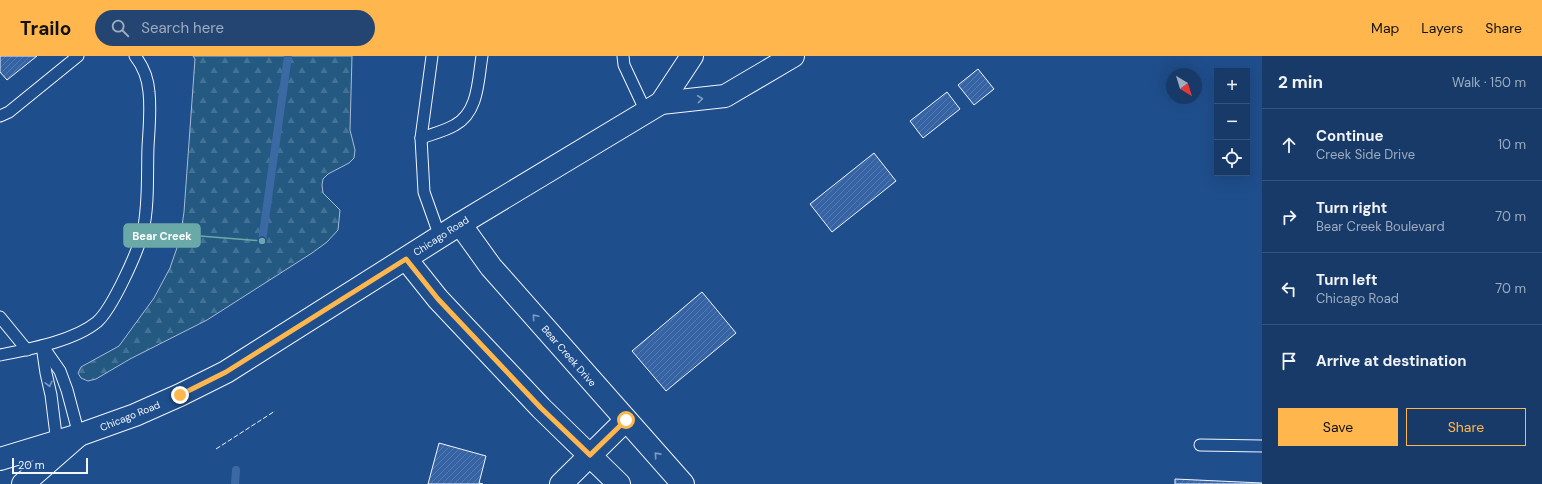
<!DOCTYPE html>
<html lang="en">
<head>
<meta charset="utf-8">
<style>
  :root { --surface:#173a69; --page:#244571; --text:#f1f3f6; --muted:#9eadc0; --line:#36547d; --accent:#ffb74d }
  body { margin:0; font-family:"DM Sans",sans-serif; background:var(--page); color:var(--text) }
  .controls { position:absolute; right:12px; top:12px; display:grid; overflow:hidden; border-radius:0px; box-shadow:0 4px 16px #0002 }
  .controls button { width:36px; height:36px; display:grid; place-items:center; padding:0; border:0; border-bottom:1px solid var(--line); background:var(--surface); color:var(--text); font:20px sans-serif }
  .compass { position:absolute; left:1166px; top:12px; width:36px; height:36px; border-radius:50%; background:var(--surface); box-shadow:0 4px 16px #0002; rotate:142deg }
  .scale { position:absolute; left:12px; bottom:10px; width:76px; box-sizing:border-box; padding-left:4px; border:2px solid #f2f6ff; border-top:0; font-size:11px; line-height:14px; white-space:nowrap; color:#f2f6ff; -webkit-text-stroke:3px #1f4e8c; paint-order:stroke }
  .stop { position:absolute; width:12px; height:12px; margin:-9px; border:3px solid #ffb74d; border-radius:50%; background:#fff }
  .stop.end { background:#ffb74d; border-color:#fff; box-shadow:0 1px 4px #0008 }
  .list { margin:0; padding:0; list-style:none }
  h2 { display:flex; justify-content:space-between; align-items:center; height:52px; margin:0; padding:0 16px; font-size:17px }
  h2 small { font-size:13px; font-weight:400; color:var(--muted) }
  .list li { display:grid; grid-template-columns:26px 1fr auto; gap:12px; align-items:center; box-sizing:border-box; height:72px; padding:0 16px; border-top:1px solid var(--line) }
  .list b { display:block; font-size:15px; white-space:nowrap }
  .list p { margin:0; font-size:13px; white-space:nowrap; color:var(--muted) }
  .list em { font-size:13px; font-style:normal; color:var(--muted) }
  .actions { display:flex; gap:8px; padding:12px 16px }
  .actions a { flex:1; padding:9px 0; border:1px solid var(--accent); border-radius:0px; text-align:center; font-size:14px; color:var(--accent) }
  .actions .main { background:var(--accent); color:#111 }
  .icon { flex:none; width:22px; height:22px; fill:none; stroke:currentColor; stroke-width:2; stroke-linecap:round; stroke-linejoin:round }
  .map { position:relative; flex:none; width:1262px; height:428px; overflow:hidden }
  header { display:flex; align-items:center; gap:24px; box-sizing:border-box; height:56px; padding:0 20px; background:var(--accent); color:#111 }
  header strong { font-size:19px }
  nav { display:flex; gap:22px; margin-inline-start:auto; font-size:14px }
  .search { width:280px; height:36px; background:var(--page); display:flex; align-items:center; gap:10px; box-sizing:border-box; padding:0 14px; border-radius:22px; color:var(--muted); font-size:15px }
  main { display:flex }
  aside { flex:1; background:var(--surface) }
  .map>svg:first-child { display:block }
  .forest { fill:url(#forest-firs); stroke:#a8bbd7 }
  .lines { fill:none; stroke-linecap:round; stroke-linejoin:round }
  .stream { stroke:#3b69a3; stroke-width:8 }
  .building { fill:url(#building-hatch); stroke:#f2f6ff }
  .service-casing { stroke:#f2f6ff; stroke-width:13 }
  .minor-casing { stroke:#f2f6ff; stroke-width:24 }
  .tertiary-casing { stroke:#f2f6ff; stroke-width:24 }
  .secondary-casing { stroke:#f2f6ff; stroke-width:24 }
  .service { stroke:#1f4e8c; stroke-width:11 }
  .minor { stroke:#1f4e8c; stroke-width:22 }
  .tertiary { stroke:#1f4e8c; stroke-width:22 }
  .secondary { stroke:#1f4e8c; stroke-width:22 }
  .fence { stroke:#f2f6ff; stroke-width:1; stroke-dasharray:5 2; stroke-linecap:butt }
  .oneway { stroke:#7e9ac0 }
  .route { stroke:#ffb74d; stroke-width:5 }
  .labels { text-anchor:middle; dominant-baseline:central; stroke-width:3; stroke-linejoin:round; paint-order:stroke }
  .street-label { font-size:10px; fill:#f2f6ff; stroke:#1f4e8c }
  .leader { fill:none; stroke:#6aa9a8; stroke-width:1.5 }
  .callout-dot { fill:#6aa9a8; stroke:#1f4e8c; stroke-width:1.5 }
  .callout { fill:#6aa9a8; stroke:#6aa9a8; stroke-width:1.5 }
  .callout-label { font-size:11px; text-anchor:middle; font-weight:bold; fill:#fff }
</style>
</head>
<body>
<header>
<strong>Trailo</strong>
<div class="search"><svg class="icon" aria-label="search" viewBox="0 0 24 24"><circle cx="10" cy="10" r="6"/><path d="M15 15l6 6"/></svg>Search here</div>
<nav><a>Map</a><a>Layers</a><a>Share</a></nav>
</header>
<main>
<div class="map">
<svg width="1262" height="428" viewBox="0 0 1262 428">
  <defs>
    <pattern id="forest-firs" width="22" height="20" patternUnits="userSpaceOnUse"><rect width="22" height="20" fill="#245a82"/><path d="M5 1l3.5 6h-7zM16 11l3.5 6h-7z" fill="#447295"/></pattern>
    <pattern id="building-hatch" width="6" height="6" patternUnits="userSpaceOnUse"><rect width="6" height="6" fill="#3563a3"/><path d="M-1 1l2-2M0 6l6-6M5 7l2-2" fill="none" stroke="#537ab1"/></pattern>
  </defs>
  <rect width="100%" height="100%" fill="#1f4e8c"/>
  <path class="forest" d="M 193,0 L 352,0 L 350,74 L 355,94 L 354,102 L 349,107 L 328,118 L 323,123 L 322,129 L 323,137 L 340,154 L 338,174 L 327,186 L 312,197 L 207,264 L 130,303 L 96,323 L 88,325 L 81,322 L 78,317 L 81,311 L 119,290 L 154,242 L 170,212 L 180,183 L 184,156 L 195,3 Z"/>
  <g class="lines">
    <g class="stream">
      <path d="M 262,185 L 288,0"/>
      <path d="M 235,428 L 236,414"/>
    </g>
  </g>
  <g class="building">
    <path d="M 0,0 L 37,0 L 7,24 L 0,16 Z"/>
    <path d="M 978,13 L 994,33 L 974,49 L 958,29 Z"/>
    <path d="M 947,36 L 960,53 L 923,82 L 910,65 Z"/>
    <path d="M 874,97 L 896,125 L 832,176 L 810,148 Z"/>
    <path d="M 702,236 L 736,277 L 666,335 L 632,295 Z"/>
    <path d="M 439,387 L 486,400 L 479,427 L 483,428 L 428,428 Z"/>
    <path d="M 1175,423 L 1262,427 L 1262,428 L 1175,428 Z"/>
  </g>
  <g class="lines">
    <g class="service-casing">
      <g id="service">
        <path d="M 432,0 L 421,82 L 424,136 L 440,181"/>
        <path d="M 623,0 L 624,9 L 646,56"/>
        <path d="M 0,60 L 9,56 L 78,0"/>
        <path d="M 421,82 C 432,78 445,75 455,69 C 479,56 478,23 482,0"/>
        <path d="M 0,261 L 27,294"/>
        <path d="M 42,290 L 46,317 L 51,339 L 57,387"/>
        <path d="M 44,292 L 60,315 L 67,334 L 79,379"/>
        <path d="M 0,299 C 29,293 74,285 97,266 C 112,253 138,196 143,175 C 149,148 147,118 148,91 C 149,73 151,54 149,36 C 148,24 143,10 135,0"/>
        <path d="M 1200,389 L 1262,390"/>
      </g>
    </g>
    <g class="minor-casing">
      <g id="minor">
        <path d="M 460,168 L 491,211 L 683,428"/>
        <path d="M 406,203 L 438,243 L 541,352 L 619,428"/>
        <path d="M 561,428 L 626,364"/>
      </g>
    </g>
    <g class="tertiary-casing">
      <path id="tertiary" d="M 23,428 L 79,379"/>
    </g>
    <g class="secondary-casing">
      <g id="secondary">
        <path d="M 661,47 L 692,0"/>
        <path d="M 0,403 L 79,379 L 135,359 L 180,339 L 226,316 L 460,168 L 661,47 L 725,40 L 793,0"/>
      </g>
    </g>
    <use href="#service" class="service"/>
    <use href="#minor" class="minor"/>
    <use href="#tertiary" class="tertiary"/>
    <use href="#secondary" class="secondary"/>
    <path class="fence" d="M 216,393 L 275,355"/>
  </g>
  <defs><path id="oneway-chevron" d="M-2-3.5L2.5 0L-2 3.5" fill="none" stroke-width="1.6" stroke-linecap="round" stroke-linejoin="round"/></defs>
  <g class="oneway">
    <use href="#oneway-chevron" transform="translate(700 43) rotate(-6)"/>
    <use href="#oneway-chevron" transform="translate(535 261) rotate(-131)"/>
    <use href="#oneway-chevron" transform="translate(49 328) rotate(76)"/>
    <use href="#oneway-chevron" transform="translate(657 399) rotate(-132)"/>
  </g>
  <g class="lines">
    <path class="route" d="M 180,339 L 226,316 L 406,203 L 438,243 L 541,352 L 590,399 L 626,364"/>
  </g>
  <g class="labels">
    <g class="street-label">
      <text transform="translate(441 180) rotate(-33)">Chicago Road</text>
      <text transform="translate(569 300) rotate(49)">Bear Creek Drive</text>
      <text transform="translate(130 360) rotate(-22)">Chicago Road</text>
    </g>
  </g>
  <path class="leader" d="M262 185L200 180"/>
  <circle class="callout-dot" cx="262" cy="185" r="4"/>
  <rect class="callout" x="124" y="168" width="76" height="23" rx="4"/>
  <g class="callout-label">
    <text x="162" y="184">Bear Creek</text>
  </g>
</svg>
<div class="controls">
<button>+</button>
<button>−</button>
<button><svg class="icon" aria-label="locate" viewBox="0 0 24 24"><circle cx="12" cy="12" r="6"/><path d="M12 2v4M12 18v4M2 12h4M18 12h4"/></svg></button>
</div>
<svg class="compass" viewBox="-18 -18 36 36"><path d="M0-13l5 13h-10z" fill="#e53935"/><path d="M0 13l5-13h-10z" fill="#9eadc0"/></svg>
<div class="scale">20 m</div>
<div class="stop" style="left:626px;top:364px"></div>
<div class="stop end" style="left:180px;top:339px"></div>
</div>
<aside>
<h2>2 min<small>Walk · 150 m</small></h2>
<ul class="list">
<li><svg class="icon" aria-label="ahead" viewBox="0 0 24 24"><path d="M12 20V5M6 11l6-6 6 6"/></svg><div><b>Continue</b><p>Creek Side Drive</p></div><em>10 m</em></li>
<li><svg class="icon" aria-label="right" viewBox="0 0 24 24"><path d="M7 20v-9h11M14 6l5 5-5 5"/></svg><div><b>Turn right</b><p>Bear Creek Boulevard</p></div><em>70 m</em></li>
<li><svg class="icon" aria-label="left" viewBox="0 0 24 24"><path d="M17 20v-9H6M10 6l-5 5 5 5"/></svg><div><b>Turn left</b><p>Chicago Road</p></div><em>70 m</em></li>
<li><svg class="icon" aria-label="arrive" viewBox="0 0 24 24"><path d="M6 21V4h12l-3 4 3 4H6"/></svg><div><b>Arrive at destination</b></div></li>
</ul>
<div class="actions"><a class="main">Save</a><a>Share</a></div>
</aside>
</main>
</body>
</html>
